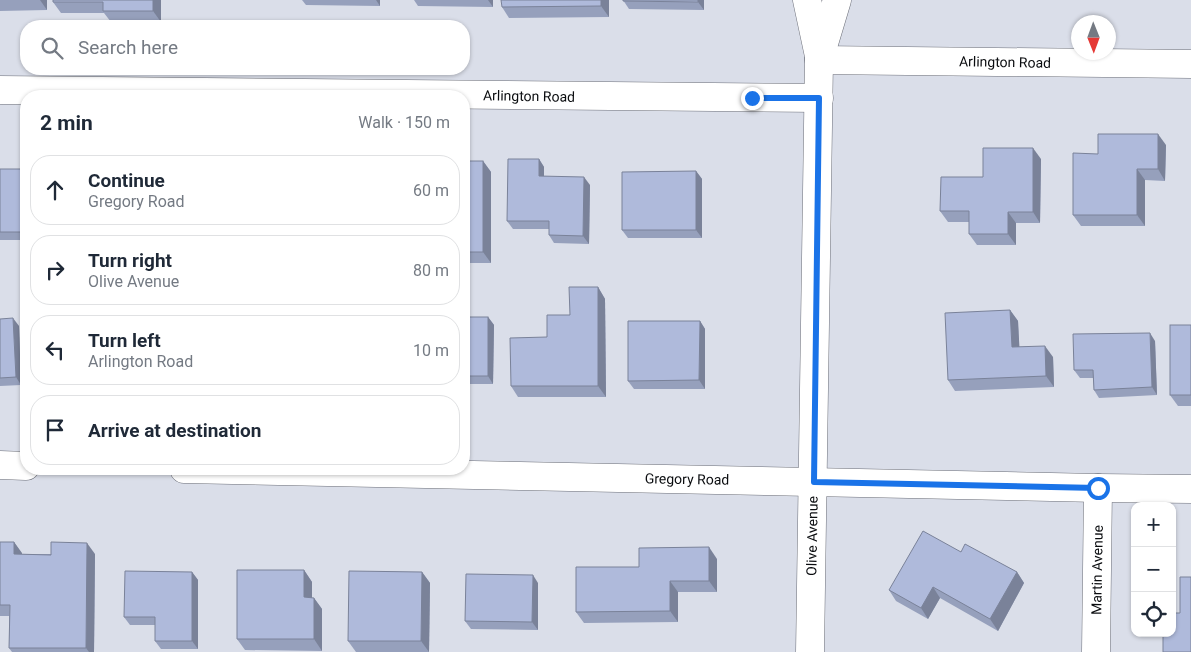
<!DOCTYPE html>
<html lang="en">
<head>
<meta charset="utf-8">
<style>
  :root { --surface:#fff; --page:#f2f2f3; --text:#1f2937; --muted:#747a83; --line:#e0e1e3 }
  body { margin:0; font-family:Roboto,sans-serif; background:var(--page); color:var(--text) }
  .controls { position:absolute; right:15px; bottom:15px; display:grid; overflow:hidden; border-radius:10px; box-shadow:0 1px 4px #0004 }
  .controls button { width:45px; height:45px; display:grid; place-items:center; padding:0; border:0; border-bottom:1px solid var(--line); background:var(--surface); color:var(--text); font:25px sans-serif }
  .compass { position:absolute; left:1071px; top:15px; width:45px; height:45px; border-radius:50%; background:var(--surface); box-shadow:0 1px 4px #0004; rotate:179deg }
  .stop { position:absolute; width:15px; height:15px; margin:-11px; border:4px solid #1a73e8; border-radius:50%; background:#fff }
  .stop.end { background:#1a73e8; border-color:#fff; box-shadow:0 1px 5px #0008 }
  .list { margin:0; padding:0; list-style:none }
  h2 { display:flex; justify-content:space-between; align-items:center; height:65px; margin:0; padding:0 20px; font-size:21px }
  h2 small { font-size:16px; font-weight:400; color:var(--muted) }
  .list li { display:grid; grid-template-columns:32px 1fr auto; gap:15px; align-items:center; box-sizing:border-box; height:70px; margin:0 10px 10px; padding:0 10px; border:1px solid var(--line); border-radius:20px }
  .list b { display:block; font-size:19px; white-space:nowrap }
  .list p { margin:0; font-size:16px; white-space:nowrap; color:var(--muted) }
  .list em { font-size:16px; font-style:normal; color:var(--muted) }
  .icon { flex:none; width:28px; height:28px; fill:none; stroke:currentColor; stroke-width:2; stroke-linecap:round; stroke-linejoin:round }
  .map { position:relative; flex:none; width:1191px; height:652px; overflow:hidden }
  .search { position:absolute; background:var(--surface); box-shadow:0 1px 4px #0004; left:20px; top:20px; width:450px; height:55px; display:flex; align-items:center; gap:12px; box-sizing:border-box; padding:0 18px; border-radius:20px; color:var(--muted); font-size:19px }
  .panel { position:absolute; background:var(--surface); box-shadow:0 1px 4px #0004; left:20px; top:90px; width:450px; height:385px; border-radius:20px }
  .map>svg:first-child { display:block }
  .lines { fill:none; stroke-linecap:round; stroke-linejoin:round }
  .minor-casing { stroke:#6b6e78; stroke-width:29 }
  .major-casing { stroke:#6b6e78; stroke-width:29 }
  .minor { stroke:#fff; stroke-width:28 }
  .major { stroke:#fff; stroke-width:28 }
  .wall { fill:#96a0bc }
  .shaded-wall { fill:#7a8299 }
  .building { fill:#afbadb; stroke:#7a8299 }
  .route { stroke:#1a73e8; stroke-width:6 }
  .labels { text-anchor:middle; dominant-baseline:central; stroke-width:4; stroke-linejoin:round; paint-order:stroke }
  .street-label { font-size:14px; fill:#0a0c0f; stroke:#fff }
</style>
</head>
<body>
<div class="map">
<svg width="1191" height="652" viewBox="0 0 1191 652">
  <rect width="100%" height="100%" fill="#dadee9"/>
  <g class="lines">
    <g class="minor-casing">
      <g id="minor">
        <path d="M 0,90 L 819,98"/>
        <path d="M 0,465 L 26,466"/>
        <path d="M 184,469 L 1098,488 L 1191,489"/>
        <path d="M 810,652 L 819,60 L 1191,64"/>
        <path d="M 1096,652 L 1098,488"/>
      </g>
    </g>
    <g class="major-casing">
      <g id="major">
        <path d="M 807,0 L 819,56"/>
        <path d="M 819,60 L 837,0"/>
      </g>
    </g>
    <use href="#minor" class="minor"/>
    <use href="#major" class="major"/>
  </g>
  <g class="wall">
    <path d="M 0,0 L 47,0 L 47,10 L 0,11 Z"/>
    <path d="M 53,0 L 161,0 L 161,22 L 111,22 L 104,13 L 61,13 L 53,2 Z"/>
    <path d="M 302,0 L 380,0 L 380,6 L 306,5 Z"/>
    <path d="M 414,0 L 493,0 L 493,7 L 418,6 Z"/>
    <path d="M 609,0 L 609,17 L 509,18 L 502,7 Z"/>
    <path d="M 623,0 L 704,0 L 704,10 L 629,9 Z"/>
    <path d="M 1166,145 L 1165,181 L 1145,180 L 1145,226 L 1081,226 L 1073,215 L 1098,154 Z"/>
    <path d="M 539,159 L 544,167 L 544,176 L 590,185 L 589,244 L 554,243 L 549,235 L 549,229 L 513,229 L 507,221 Z"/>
    <path d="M 1041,159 L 1040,223 L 1016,223 L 1016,245 L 977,245 L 969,234 L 969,222 L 948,222 L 940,211 L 983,177 Z"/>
    <path d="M 464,161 L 483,161 L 491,172 L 491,263 L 464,263 Z"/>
    <path d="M 0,169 L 26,172 L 26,240 L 0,240 Z"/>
    <path d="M 696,171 L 702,179 L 702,238 L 628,238 L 622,230 Z"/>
    <path d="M 598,287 L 605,299 L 606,397 L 518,397 L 511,386 L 547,337 Z"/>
    <path d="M 1010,310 L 1018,321 L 1019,347 L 1053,357 L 1054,387 L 955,391 L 948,380 Z"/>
    <path d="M 464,317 L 488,317 L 494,325 L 493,384 L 464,384 Z"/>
    <path d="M 0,319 L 19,326 L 21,385 L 0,386 Z"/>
    <path d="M 700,321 L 705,329 L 705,389 L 634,389 L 628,381 Z"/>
    <path d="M 1191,325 L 1191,406 L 1178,406 L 1170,395 Z"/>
    <path d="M 1155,341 L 1157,395 L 1099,398 L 1094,390 L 1093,378 L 1080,378 L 1074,370 Z"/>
    <path d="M 0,542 L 14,542 L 22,554 L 95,554 L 94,652 L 12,652 L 9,648 L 9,616 L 0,616 Z"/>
    <path d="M 961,552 L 1017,572 L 1024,583 L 998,631 L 940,598 L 928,619 L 896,601 L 889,590 Z"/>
    <path d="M 717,559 L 717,592 L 678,592 L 678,622 L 584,623 L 576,612 L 639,567 Z"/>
    <path d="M 304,570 L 312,582 L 312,598 L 314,598 L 322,609 L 322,651 L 245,650 L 237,639 Z"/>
    <path d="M 192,572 L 198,580 L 198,649 L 161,649 L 155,641 L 155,625 L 130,625 L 124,617 Z"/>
    <path d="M 422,572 L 430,583 L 429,652 L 356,652 L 348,641 Z"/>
    <path d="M 538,583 L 538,630 L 471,629 L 465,621 Z"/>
  </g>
  <g class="shaded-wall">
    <path d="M 40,0 L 47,0 L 47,10 Z"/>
    <path d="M 153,0 L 161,0 L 161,22 L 153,11 Z"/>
    <path d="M 376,0 L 380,0 L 380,6 Z"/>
    <path d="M 488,0 L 493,0 L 493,7 Z"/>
    <path d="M 601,0 L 609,0 L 609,17 L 601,6 Z"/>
    <path d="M 698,0 L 704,0 L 704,10 L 698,2 Z"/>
    <path d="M 1158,134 L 1166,145 L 1165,181 L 1158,169 Z"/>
    <path d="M 1033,148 L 1041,159 L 1040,223 L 1033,212 Z"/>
    <path d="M 539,159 L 544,167 L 544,184 L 539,176 Z"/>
    <path d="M 483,161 L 491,172 L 491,263 L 483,252 Z"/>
    <path d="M 24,169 L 26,172 L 26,236 L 23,232 Z"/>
    <path d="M 1137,169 L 1145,180 L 1145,226 L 1137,215 Z"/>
    <path d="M 696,171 L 702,179 L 702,238 L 696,230 Z"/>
    <path d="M 584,177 L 590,185 L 589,244 L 583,236 Z"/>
    <path d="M 1008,212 L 1016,223 L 1016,245 L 1008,234 Z"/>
    <path d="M 598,287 L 605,299 L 606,397 L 598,386 Z"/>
    <path d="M 1010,310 L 1018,321 L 1020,358 L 1012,347 Z"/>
    <path d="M 488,317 L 494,325 L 493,384 L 488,376 Z"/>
    <path d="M 13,318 L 19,326 L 21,385 L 16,377 Z"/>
    <path d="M 700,321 L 705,329 L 705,389 L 699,380 Z"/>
    <path d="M 1150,333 L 1155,341 L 1157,395 L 1152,387 Z"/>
    <path d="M 1045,346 L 1053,357 L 1054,387 L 1046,376 Z"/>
    <path d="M 14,542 L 22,553 L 22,565 L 14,554 Z"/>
    <path d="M 87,543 L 95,554 L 94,652 L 89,652 L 86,648 Z"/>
    <path d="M 709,547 L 717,559 L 717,592 L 709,581 Z"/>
    <path d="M 304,570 L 312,582 L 312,608 L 304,597 Z"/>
    <path d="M 192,572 L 198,580 L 198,649 L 192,641 Z"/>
    <path d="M 422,572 L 430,583 L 429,652 L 421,641 Z"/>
    <path d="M 1017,572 L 1024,583 L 998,631 L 990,619 Z"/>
    <path d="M 533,575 L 538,583 L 538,630 L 532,622 Z"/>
    <path d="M 670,581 L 678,592 L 678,622 L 670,611 Z"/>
    <path d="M 933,587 L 940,598 L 928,619 L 921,608 Z"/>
    <path d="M 314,598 L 322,609 L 322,651 L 314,639 Z"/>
  </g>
  <g class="building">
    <path d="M 53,0 L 153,0 L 153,11 L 103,11 L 103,2 L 53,2 Z"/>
    <path d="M 501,0 L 601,0 L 601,6 L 502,7 Z"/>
    <path d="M 623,0 L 698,0 L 698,2 L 623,1 Z"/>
    <path d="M 1098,134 L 1158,134 L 1158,169 L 1137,169 L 1137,215 L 1073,215 L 1073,153 L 1098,154 Z"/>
    <path d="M 983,148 L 1033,148 L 1033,212 L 1008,212 L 1008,234 L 969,234 L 969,211 L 940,211 L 941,177 L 983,177 Z"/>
    <path d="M 508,159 L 539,159 L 539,176 L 584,177 L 583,236 L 549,235 L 549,221 L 507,221 Z"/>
    <rect x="464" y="161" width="19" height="91"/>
    <path d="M 0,169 L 24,169 L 23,232 L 0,232 Z"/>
    <path d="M 696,171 L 696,230 L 622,230 L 622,172 Z"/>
    <path d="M 569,287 L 598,287 L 598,386 L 511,386 L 510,338 L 547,337 L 547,315 L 570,315 Z"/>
    <path d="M 1010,310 L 1012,347 L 1045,346 L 1046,376 L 948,380 L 945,313 Z"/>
    <rect x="464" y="317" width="24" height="59"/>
    <path d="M 13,318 L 16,377 L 0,378 L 0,319 Z"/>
    <path d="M 628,321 L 700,321 L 699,380 L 628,381 Z"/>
    <rect x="1170" y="325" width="21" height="70"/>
    <path d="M 1150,333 L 1152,387 L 1094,390 L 1093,370 L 1074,370 L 1073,334 Z"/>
    <path d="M 923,531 L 961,552 L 965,544 L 1017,572 L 990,619 L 933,587 L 921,608 L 889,590 Z"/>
    <path d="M 0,542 L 14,542 L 14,554 L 51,555 L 51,542 L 87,543 L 86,648 L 9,648 L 10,605 L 0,605 Z"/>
    <path d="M 709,547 L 709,581 L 670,581 L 670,611 L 576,612 L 576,567 L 639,567 L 639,548 Z"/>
    <path d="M 237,570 L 304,570 L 304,597 L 314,598 L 314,639 L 237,639 Z"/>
    <path d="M 125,571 L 192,572 L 192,641 L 155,641 L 155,617 L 124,617 Z"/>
    <path d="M 349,571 L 422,572 L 421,641 L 348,641 Z"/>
    <path d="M 466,574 L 533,575 L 532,622 L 465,621 Z"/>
    <path d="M 1180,577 L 1191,577 L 1191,652 L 1163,652 L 1163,633 L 1172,633 L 1172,613 L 1180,613 Z"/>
  </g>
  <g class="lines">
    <path class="route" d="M 752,98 L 819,98 L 814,482 L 1098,488"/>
  </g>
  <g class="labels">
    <g class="street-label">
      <text transform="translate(1005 62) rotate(1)">Arlington Road</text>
      <text transform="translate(529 96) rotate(1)">Arlington Road</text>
      <text transform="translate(687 479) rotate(1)">Gregory Road</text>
      <text transform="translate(812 536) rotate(-89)">Olive Avenue</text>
      <text transform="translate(1097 570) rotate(-89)">Martin Avenue</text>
    </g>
  </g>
</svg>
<div class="controls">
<button>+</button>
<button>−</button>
<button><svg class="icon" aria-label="locate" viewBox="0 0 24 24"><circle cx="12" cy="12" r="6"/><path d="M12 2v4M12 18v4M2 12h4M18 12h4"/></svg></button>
</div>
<svg class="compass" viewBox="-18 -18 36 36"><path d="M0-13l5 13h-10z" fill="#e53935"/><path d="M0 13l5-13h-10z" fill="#747a83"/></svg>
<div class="stop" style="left:1098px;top:488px"></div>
<div class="stop end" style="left:752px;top:98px"></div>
<div class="search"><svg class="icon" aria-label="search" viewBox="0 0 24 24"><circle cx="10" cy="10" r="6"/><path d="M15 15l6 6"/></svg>Search here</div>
<section class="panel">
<h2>2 min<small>Walk · 150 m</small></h2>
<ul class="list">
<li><svg class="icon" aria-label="ahead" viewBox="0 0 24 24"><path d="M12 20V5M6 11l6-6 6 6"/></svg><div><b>Continue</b><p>Gregory Road</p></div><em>60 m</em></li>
<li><svg class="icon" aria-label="right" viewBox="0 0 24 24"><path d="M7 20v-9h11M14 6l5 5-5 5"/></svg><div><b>Turn right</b><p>Olive Avenue</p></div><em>80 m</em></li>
<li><svg class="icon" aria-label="left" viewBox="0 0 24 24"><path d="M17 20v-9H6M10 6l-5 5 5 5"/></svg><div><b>Turn left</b><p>Arlington Road</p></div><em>10 m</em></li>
<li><svg class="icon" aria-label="arrive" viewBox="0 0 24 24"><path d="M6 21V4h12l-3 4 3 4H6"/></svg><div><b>Arrive at destination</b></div></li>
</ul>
</section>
</div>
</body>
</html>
